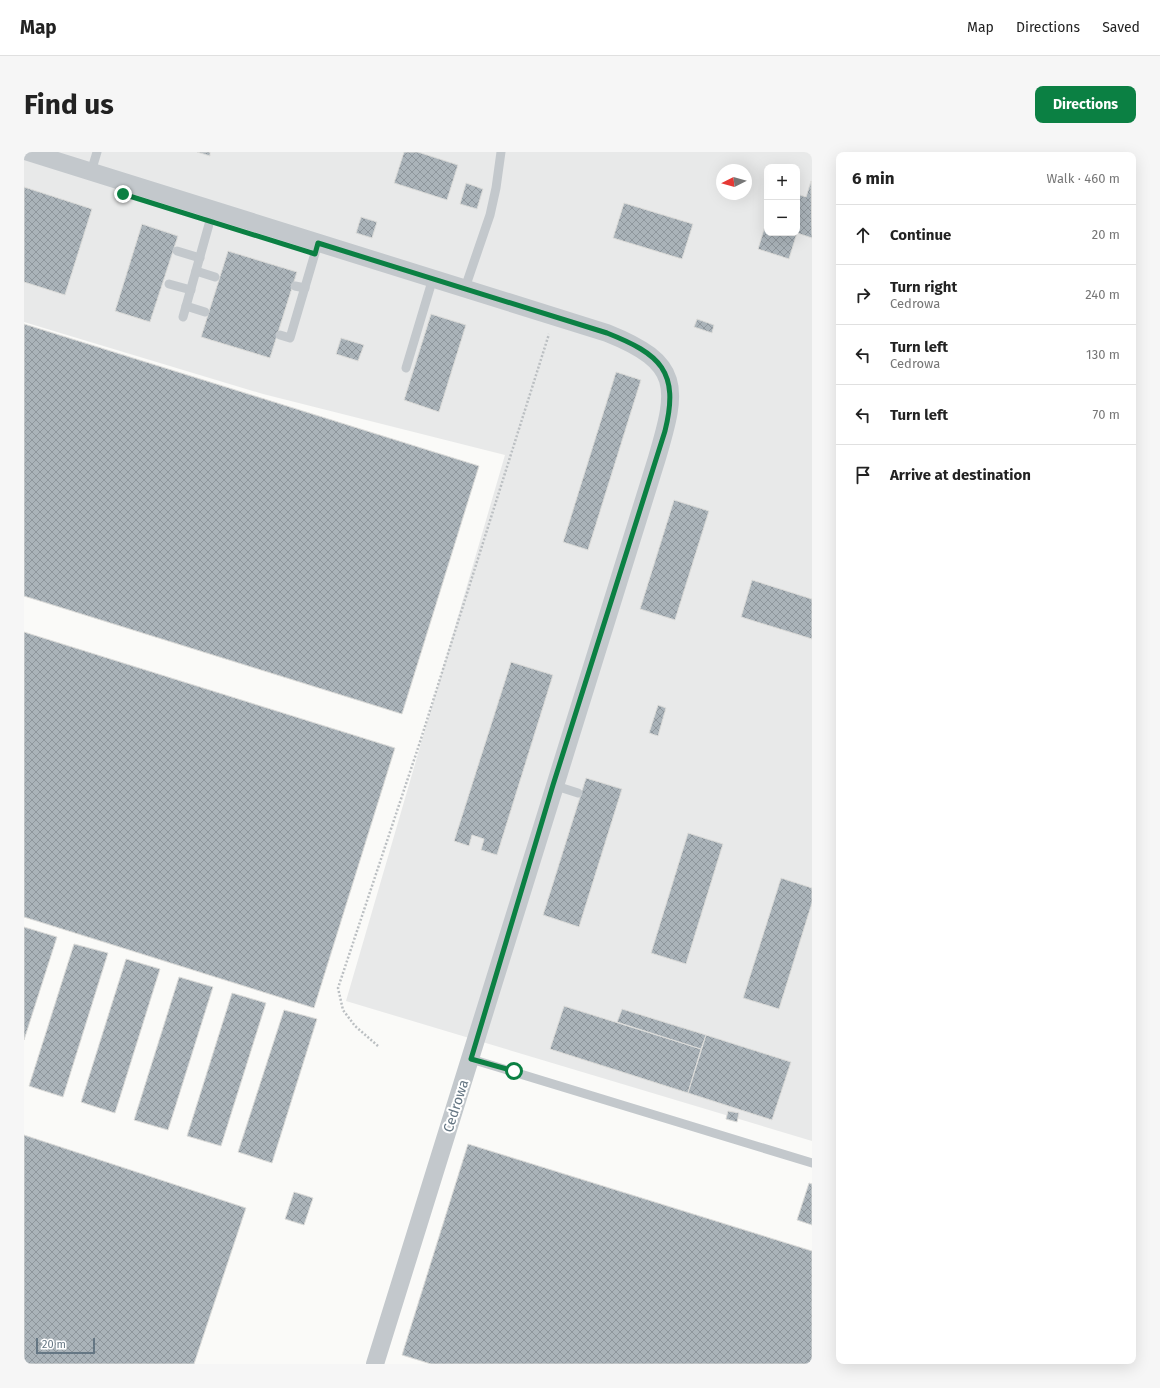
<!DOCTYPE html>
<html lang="en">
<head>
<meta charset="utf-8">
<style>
  :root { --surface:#fff; --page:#f6f6f6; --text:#222; --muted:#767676; --line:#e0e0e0; --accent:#0b8043 }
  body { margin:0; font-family:"Fira Sans",sans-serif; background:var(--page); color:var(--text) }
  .controls { position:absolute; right:12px; top:12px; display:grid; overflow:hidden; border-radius:8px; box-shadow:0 4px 16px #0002 }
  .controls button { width:36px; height:36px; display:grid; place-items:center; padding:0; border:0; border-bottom:1px solid var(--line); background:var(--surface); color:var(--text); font:20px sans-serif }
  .compass { position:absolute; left:692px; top:12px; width:36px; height:36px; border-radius:50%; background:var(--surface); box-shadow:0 4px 16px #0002; rotate:264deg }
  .scale { position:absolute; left:12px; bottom:10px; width:59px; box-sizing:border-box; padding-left:4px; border:2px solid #657683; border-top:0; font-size:11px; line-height:14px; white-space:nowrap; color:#657683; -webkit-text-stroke:3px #fff; paint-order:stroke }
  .stop { position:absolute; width:12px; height:12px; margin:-9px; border:3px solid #0b8043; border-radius:50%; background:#fff }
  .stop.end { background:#0b8043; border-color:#fff; box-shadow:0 1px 4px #0008 }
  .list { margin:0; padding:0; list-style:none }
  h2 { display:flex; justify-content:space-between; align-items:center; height:52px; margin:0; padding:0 16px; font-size:17px }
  h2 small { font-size:13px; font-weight:400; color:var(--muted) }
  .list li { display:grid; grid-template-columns:26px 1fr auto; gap:12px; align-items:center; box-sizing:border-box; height:60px; padding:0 16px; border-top:1px solid var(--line) }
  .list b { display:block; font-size:15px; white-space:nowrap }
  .list p { margin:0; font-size:13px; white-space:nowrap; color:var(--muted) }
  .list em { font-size:13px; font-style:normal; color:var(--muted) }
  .icon { flex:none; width:22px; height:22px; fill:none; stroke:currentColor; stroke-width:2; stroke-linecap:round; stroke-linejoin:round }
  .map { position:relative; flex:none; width:788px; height:1212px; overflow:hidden; border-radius:8px }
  header { display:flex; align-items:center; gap:24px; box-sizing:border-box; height:56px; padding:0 20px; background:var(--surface); border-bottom:1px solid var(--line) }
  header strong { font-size:19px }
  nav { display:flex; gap:22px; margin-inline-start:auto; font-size:14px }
  .intro { display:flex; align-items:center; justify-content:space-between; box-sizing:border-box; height:96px; padding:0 24px }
  h1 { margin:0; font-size:28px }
  .button { padding:10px 18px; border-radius:8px; background:var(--accent); color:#fff; font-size:14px; font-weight:700 }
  main { display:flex; gap:24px; padding:0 24px }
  aside { flex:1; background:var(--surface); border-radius:8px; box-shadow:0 4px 16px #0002 }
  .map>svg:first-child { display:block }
  .built { fill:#e8e9e9; fill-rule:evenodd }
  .building { fill:url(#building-cross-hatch); stroke:#dcdcda }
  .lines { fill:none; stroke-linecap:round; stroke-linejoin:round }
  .path { stroke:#bbbfc2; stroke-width:2.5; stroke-dasharray:2 2; stroke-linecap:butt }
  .lane { stroke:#c3c8cc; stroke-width:9 }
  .street { stroke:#c3c8cc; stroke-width:18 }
  .route { stroke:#0b8043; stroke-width:5 }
  .labels { text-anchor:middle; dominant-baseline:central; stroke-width:4; stroke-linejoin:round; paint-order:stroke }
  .street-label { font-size:14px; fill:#657683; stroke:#fff }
</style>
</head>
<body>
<header>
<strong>Map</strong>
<nav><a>Map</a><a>Directions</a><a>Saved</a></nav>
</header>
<div class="intro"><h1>Find us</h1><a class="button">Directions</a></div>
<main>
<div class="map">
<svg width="788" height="1212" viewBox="0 0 788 1212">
  <defs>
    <pattern id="building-cross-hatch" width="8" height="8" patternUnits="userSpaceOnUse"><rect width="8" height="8" fill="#aab3b9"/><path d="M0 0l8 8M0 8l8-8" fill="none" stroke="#8e969c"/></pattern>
  </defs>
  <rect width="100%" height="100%" fill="#fafaf8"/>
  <path class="built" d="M 0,0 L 788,0 L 788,989 L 322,849 L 481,303 L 239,242 L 0,170 ZM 743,15 L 773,15 L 773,81 L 743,81 ZM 698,18 L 722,18 L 722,42 L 698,42 Z"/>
  <g class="building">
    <path d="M 173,0 L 186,0 L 186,4 Z"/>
    <path d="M 380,0 L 394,0 L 434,13 L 423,48 L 370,31 Z"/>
    <path d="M 787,29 L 788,86 L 773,81 L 765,107 L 734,97 L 743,67 L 743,81 L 773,81 L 773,42 L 782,45 Z"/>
    <path d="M 442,31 L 459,37 L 453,57 L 436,52 Z"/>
    <path d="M 0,35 L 68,57 L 41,143 L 0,130 Z"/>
    <path d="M 600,51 L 669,72 L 658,107 L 589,86 Z"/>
    <path d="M 337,65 L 353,70 L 348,86 L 332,81 Z"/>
    <path d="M 118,72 L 154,84 L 126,170 L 91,159 Z"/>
    <path d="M 204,99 L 273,120 L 246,206 L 177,185 Z"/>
    <path d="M 407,162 L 442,173 L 415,260 L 380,248 Z"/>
    <path d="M 673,167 L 690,173 L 688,181 L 670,175 Z"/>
    <path d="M 0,172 L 455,314 L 378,562 L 0,444 Z"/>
    <path d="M 317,186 L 340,193 L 334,209 L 312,202 Z"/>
    <path d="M 592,220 L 617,228 L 564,398 L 539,390 Z"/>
    <path d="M 650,348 L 685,359 L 651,468 L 616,457 Z"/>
    <path d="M 728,428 L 788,447 L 788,487 L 717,465 Z"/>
    <path d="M 0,480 L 371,596 L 290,856 L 0,765 Z"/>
    <path d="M 487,510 L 529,523 L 473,703 L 457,698 L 460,687 L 448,683 L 445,694 L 430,689 Z"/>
    <path d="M 634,553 L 642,556 L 634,584 L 625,581 Z"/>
    <path d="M 562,626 L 598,637 L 555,775 L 519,763 Z"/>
    <path d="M 664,681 L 699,692 L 662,812 L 627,801 Z"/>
    <path d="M 757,726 L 788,736 L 788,751 L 755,857 L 719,846 Z"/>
    <path d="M 0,775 L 33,785 L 0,888 Z"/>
    <path d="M 50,792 L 84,801 L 39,945 L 5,934 Z"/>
    <path d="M 102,807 L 136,817 L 91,961 L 57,950 Z"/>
    <path d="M 155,825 L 189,835 L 144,978 L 110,968 Z"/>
    <path d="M 208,841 L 242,851 L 197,994 L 163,984 Z"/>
    <path d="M 540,854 L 677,897 L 664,941 L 526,897 Z"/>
    <path d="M 598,857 L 682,883 L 677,897 L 593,870 Z"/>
    <path d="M 260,858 L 293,867 L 248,1011 L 214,1000 Z"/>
    <path d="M 682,883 L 767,910 L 748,968 L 664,941 Z"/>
    <path d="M 704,959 L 715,961 L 713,970 L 702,967 Z"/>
    <path d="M 0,983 L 222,1056 L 170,1212 L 0,1212 Z"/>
    <path d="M 444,992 L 788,1099 L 788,1212 L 407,1212 L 378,1203 Z"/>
    <path d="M 785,1031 L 788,1032 L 788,1073 L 773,1068 Z"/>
    <path d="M 270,1040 L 289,1046 L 280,1073 L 261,1067 Z"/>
  </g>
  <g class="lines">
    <path class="path" d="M 354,894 L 331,874 L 319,858 L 314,836 L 396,590 L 525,182"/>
    <g class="lane">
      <path d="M 67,20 L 73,0"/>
      <path d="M 153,99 L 176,106"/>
      <path d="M 172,119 L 191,125"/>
      <path d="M 145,132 L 167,138"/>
      <path d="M 271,134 L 281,136"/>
      <path d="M 441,136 L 466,63 L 472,36 L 477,0"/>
      <path d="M 162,154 L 181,160"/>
      <path d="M 159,165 L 189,58"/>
      <path d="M 256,183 L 266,186 L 294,91"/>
      <path d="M 382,216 L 409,126"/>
      <path d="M 529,633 L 554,641"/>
      <path d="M 447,907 L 788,1011"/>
    </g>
    <path class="street" d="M 4,0 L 583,181 C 658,211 654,235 633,306 C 537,607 446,910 351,1212"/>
  </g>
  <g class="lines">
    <path class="route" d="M 99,42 L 291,102 L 294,91 L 583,181 C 636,202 656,219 641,279 L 529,633 L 447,907 L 490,919"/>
  </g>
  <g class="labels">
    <g class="street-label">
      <text transform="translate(432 954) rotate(-72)">Cedrowa</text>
    </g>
  </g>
</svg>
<div class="controls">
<button>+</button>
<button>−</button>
</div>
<svg class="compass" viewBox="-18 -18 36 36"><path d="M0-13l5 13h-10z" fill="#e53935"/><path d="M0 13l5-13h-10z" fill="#767676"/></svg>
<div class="scale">20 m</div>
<div class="stop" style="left:490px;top:919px"></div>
<div class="stop end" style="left:99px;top:42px"></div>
</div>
<aside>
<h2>6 min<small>Walk · 460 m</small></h2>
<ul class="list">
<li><svg class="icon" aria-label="ahead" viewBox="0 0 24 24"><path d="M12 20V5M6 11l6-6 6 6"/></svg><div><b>Continue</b></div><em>20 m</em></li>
<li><svg class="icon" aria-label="right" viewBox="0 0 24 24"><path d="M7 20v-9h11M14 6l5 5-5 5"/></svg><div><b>Turn right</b><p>Cedrowa</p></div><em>240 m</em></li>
<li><svg class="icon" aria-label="left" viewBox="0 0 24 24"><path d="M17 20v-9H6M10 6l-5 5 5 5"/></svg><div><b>Turn left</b><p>Cedrowa</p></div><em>130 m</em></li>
<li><svg class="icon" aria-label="left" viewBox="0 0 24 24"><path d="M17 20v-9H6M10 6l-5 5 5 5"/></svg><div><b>Turn left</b></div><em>70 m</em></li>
<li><svg class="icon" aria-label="arrive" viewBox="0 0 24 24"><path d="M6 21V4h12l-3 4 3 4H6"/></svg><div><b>Arrive at destination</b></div></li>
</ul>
</aside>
</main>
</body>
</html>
